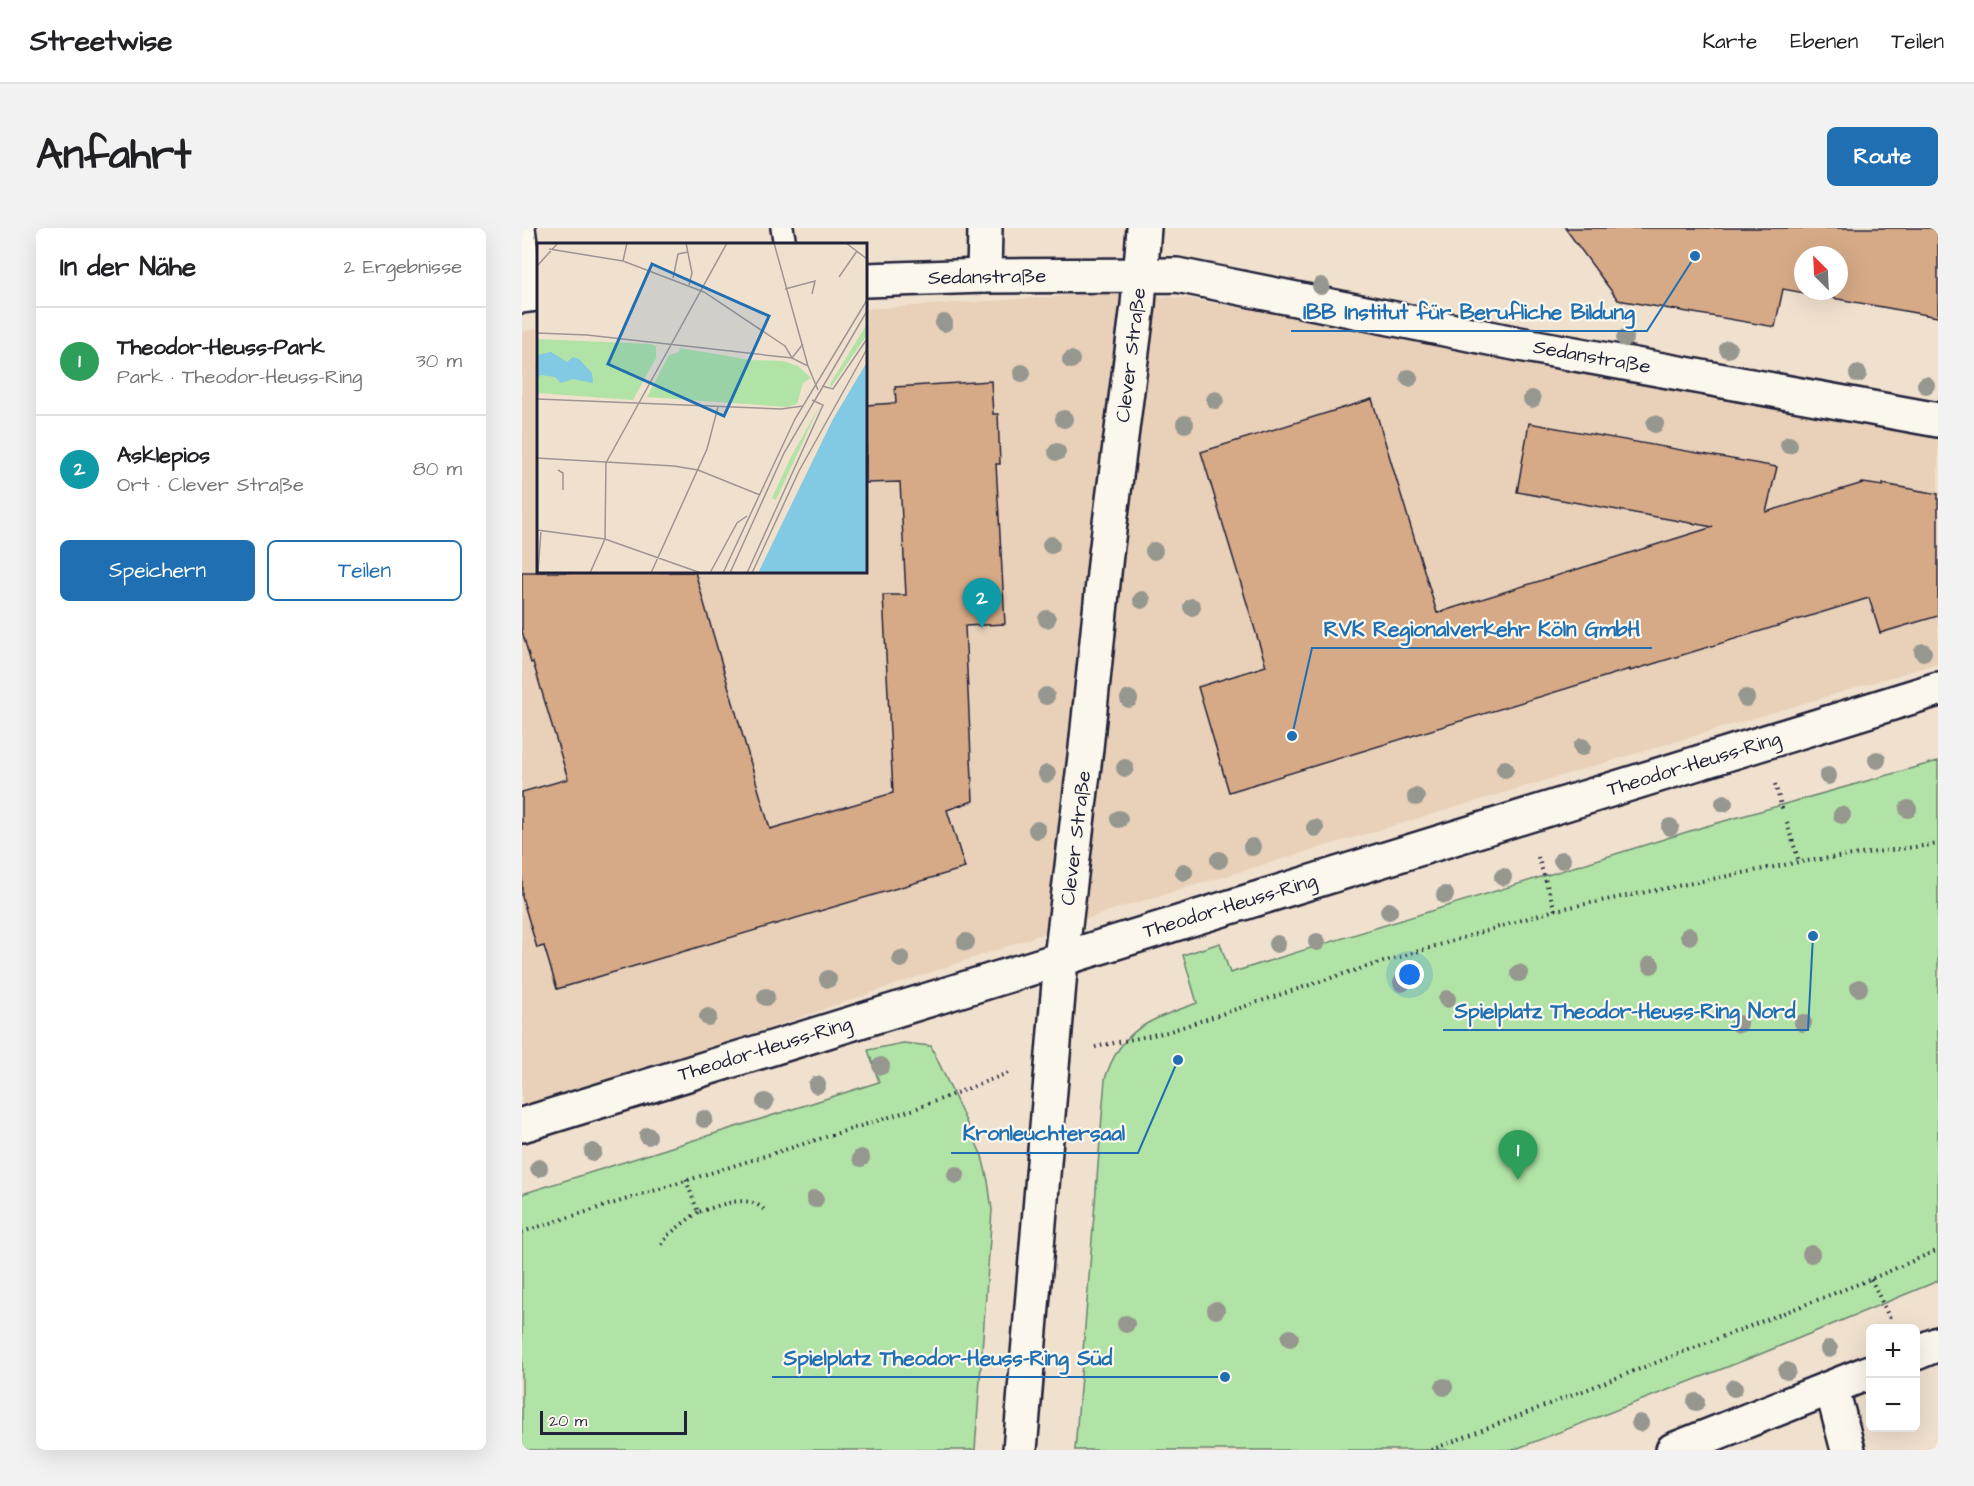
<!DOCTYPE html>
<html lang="de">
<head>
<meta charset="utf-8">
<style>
  :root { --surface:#fff; --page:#f2f2f2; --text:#202124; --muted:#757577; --line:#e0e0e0; --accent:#1f6fb2 }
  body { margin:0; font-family:"Architects Daughter",sans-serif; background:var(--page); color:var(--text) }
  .controls { position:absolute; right:18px; bottom:18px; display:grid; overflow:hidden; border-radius:9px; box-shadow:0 6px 24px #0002 }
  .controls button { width:54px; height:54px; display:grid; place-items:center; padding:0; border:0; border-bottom:2px solid var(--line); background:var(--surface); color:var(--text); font:30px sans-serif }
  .compass { position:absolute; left:1272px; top:18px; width:54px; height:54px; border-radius:50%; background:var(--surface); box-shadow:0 6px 24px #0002; rotate:336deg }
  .scale { position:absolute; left:18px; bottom:15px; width:147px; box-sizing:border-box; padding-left:6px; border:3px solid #22223b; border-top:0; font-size:16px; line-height:21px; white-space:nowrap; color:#22223b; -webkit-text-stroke:4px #fbf7ec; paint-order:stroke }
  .you { position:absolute; left:888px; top:747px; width:21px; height:21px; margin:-15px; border:4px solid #fff; border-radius:50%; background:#1a73e8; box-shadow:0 0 0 9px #1a73e833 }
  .badge { display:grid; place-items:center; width:39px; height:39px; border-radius:50%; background:var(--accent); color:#fff; font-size:20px; font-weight:700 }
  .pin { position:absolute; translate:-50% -50px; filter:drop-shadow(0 2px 3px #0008) }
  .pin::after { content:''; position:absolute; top:32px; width:21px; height:18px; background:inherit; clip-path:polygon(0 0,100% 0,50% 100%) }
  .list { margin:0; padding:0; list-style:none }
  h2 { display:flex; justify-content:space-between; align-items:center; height:78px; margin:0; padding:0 24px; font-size:26px }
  h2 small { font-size:20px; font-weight:400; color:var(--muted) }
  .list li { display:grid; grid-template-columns:39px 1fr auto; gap:18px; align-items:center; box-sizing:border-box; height:108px; padding:0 24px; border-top:2px solid var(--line) }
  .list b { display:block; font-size:22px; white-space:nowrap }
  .list p { margin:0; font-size:20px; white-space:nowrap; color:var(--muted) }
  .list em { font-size:20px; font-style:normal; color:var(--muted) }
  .actions { display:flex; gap:12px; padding:18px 24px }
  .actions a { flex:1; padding:14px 0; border:2px solid var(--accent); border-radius:9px; text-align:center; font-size:21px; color:var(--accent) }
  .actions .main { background:var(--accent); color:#fff }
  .map { position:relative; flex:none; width:1416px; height:1222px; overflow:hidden; border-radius:9px }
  header { display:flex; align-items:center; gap:36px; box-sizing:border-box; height:84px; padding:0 30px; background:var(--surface); border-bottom:2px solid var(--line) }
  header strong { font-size:28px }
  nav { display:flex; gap:33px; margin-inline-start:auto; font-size:21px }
  .intro { display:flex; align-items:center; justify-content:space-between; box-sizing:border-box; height:144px; padding:0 36px }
  h1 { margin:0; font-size:42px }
  .button { padding:15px 27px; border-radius:9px; background:var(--accent); color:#fff; font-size:21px; font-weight:700 }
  main { display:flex; gap:36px; padding:0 36px }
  aside { flex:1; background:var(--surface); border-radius:9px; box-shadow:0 6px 24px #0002 }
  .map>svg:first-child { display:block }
  .built { fill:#e8d0b9 }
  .green { fill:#b0e3a5; stroke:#698270; stroke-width:1.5 }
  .building { fill:#d6aa87; stroke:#22223b; stroke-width:1.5; fill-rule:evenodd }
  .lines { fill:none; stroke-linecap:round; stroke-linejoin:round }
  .lane-casing { stroke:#22223b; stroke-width:26 }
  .street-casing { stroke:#22223b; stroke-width:38 }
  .secondary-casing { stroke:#22223b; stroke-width:38 }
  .path { stroke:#22223b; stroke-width:4; stroke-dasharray:1.5 4.5; stroke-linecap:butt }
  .lane { stroke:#fbf7ec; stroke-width:21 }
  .street { stroke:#fbf7ec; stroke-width:33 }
  .secondary { stroke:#fbf7ec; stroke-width:33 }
  .tree { fill:#96978f }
  .labels { text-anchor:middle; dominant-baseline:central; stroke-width:4.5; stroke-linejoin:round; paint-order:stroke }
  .street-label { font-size:20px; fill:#22223b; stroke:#fbf7ec }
  .inset-road { fill:none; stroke:#9e9493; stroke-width:1.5 }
  .view { fill:#1f6fb2; fill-opacity:0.15; stroke:#1f6fb2; stroke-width:3 }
  .inset-edge { fill:none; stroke:#22223b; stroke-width:3 }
  .leader { fill:none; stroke:#1f6fb2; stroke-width:2 }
  .callout-dot { fill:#1f6fb2; stroke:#fbf7ec; stroke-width:2 }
  .callout-label { font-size:21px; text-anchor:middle; font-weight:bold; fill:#1f6fb2; stroke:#fbf7ec; stroke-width:4.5; stroke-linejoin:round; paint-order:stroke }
</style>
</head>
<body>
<header>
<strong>Streetwise</strong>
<nav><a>Karte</a><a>Ebenen</a><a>Teilen</a></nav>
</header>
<div class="intro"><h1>Anfahrt</h1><a class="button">Route</a></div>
<main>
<aside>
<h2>In der Nähe<small>2 Ergebnisse</small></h2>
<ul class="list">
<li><span class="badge" style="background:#2e9e5b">1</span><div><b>Theodor-Heuss-Park</b><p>Park · Theodor-Heuss-Ring</p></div><em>30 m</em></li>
<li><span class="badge" style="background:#0f9aa8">2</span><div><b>Asklepios</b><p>Ort · Clever Straße</p></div><em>80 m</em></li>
</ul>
<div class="actions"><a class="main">Speichern</a><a>Teilen</a></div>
</aside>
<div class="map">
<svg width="1416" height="1222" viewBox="0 0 1416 1222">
  <rect width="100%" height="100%" fill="#f0e0ce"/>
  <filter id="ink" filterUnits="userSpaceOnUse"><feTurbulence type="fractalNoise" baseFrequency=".0167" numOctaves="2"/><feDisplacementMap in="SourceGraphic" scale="12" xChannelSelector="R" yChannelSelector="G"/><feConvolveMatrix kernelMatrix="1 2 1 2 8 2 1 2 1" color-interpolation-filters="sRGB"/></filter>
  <g filter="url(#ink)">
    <path class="built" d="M 590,65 L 662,70 L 1416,198 L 1416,435 L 590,682 L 0,885 L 0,103 L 16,101 L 16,344 L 344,344 L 344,81 Z"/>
    <g class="green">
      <path d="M 1416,533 L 1416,1053 L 1236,1127 L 991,1222 L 553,1222 L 583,851 C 599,799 629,792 675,775 L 661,727 L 698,715 L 708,745 L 1181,599 Z"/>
      <path d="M 381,815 L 409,818 L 460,928 L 466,953 L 470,982 L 453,1222 L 0,1222 L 0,966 L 357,854 L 346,822 Z"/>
    </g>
    <g class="building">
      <path d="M 1043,0 L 1416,0 L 1416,89 L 1261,61 L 1253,99 L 1096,72 ZM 1281,27 L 1317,27 L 1317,63 L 1281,63 Z"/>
      <path d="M 469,153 L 471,186 L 476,186 L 478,236 L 474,236 L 483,396 L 443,398 L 451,573 L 425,582 L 443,640 L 35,761 L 22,718 L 15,720 L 0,669 L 0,564 L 46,551 L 11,434 L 9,435 L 0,403 L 0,344 L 173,344 L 248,601 L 371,565 L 361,367 L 384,367 L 378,254 L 344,255 L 344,177 L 374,175 L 373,159 Z"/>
      <path d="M 850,171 L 915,385 L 1191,299 L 995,264 L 1007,195 L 1255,239 L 1244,284 L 1341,255 L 1361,258 L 1361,256 L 1416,266 L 1416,388 L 1358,405 L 1347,370 L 1108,443 L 1108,441 L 707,564 L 676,459 L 744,438 L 679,224 Z"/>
    </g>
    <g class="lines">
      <g class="lane-casing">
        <g id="lane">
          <path d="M 2,0 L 11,67"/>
          <path d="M 260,0 L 263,16"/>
        </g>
      </g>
      <g class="street-casing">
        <g id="street">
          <path d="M 462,48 L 463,0"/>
          <path d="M 344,52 L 462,48 L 655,47 L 992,115 L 1416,192"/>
          <path d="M 0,68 L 16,66"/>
          <path d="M 1310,1161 L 1326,1222"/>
          <path d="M 498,1222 L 539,731 L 564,520 L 584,326 L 616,77 L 622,0"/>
        </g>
      </g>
      <g class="secondary-casing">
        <g id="secondary">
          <path d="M 0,897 L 1416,461"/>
          <path d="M 1394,1125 L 1416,1116"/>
          <path d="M 1151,1222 L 1348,1144"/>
        </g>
      </g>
      <g class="path">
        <path d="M 1253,556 L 1261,584"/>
        <path d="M 1265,595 L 1277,634"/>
        <path d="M 1016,629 L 1033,682"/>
        <path d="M 573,819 L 645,804 L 821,746 L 1033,682 L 1277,634 L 1416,616"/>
        <path d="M 164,952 L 176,984 C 199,978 226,963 244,984"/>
        <path d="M 0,1004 L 393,881 L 486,845"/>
        <path d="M 140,1017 L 146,1007 L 176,984"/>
        <path d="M 1349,1051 L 1369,1093"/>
        <path d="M 909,1222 L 1349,1051 L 1416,1022"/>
      </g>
      <use href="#lane" class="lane"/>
      <use href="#street" class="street"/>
      <use href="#secondary" class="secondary"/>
    </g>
    <g class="tree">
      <circle cx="799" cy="58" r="9"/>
      <circle cx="422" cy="95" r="9"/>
      <circle cx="1103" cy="110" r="9"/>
      <circle cx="1206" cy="121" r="9"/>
      <circle cx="549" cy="132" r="9"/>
      <circle cx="500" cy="145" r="9"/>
      <circle cx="1336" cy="146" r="9"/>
      <circle cx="887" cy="150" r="9"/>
      <circle cx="1404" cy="157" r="9"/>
      <circle cx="1010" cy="171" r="9"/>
      <circle cx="693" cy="172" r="9"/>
      <circle cx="542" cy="191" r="9"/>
      <circle cx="663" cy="196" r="9"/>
      <circle cx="1133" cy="196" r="9"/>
      <circle cx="1267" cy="217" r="9"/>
      <circle cx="535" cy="224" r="9"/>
      <circle cx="529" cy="317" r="9"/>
      <circle cx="632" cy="323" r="9"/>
      <circle cx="620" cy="372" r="9"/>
      <circle cx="670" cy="379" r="9"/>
      <circle cx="525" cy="391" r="9"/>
      <circle cx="1401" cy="424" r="9"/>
      <circle cx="524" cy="468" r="9"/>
      <circle cx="1224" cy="470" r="9"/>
      <circle cx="607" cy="471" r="9"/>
      <circle cx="1060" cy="519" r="9"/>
      <circle cx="1355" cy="532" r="9"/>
      <circle cx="603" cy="540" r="9"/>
      <circle cx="983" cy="541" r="9"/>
      <circle cx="525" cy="546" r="9"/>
      <circle cx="1306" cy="548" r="9"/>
      <circle cx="894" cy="569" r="9"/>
      <circle cx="1202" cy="575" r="9"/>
      <circle cx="1386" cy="581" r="9"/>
      <circle cx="1320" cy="587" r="9"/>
      <circle cx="597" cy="591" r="9"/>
      <circle cx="1148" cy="599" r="9"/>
      <circle cx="793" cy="600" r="9"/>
      <circle cx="515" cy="602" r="9"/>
      <circle cx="730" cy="619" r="9"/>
      <circle cx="697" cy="632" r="9"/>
      <circle cx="1040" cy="632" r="9"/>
      <circle cx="662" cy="644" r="9"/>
      <circle cx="981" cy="649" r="9"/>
      <circle cx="923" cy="667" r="9"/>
      <circle cx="867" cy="683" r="9"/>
      <circle cx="1167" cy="708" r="9"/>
      <circle cx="444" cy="714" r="9"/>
      <circle cx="795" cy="714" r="9"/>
      <circle cx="755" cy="716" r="9"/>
      <circle cx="379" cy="731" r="9"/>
      <circle cx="1129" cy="737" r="9"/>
      <circle cx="997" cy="745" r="9"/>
      <circle cx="306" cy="751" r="9"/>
      <circle cx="880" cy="755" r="9"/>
      <circle cx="1337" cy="760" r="9"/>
      <circle cx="244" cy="769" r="9"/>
      <circle cx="925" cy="771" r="9"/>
      <circle cx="186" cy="789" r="9"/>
      <circle cx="1281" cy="795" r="9"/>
      <circle cx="1217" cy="796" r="9"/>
      <circle cx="359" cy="838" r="9"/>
      <circle cx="295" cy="857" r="9"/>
      <circle cx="243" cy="874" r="9"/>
      <circle cx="182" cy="891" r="9"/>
      <circle cx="126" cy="908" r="9"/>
      <circle cx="71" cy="924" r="9"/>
      <circle cx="339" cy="930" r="9"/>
      <circle cx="17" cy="940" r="9"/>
      <circle cx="434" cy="947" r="9"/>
      <circle cx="293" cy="971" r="9"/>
      <circle cx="1289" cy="1026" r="9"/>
      <circle cx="694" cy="1082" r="9"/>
      <circle cx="604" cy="1096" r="9"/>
      <circle cx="768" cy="1110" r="9"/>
      <circle cx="1307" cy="1121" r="9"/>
      <circle cx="1265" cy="1143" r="9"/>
      <circle cx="922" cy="1159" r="9"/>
      <circle cx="1212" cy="1160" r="9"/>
      <circle cx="1174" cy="1174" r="9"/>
      <circle cx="1118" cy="1195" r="9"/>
    </g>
  </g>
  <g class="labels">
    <g class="street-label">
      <text transform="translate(465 49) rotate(-1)">Sedanstraße</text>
      <text transform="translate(609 127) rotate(-83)">Clever Straße</text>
      <text transform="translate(1070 129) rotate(10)">Sedanstraße</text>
      <text transform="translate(1172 536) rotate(-17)">Theodor-Heuss-Ring</text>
      <text transform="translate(554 610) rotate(-83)">Clever Straße</text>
      <text transform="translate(708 678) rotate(-17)">Theodor-Heuss-Ring</text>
      <text transform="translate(243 821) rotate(-17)">Theodor-Heuss-Ring</text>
    </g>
  </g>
  <g transform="translate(15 15)">
    <rect width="330" height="330" fill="#f0e0ce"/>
    <path d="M 330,81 L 330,92 L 294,144 L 293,141 ZM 0,96 L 114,101 L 119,103 L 119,115 L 96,157 L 0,150 ZM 143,105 L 214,117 L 246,118 L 261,123 L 274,135 L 266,140 L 260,161 L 250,164 L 110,154 L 132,112 L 142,109 ZM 282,164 L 239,257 L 235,255 L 254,214 Z" fill="#b0e3a5"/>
    <path d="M 14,109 L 30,119 L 36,114 L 42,116 L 55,130 L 56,140 L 36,136 L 24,140 L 18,134 L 4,132 L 0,136 L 0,112 ZM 330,119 L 330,330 L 221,330 L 296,176 Z" fill="#82c9e3"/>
    <path class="inset-road" d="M 149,0 L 155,30 L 152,42M 237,0 L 271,123M 309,0 L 330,16M 12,6 L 86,18 L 167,49 L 248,103 L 255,115 L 266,101M 86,18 L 90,0M 0,23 L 21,0M 302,34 L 320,8M 136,35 L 141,11 L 151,9M 248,46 L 278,38 L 275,51M 0,90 L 50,92 L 255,115 L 271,123 L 281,147M 285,143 L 296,146 L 330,96M 0,156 L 244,166 L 266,163M 0,215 L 137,223 L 161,227 L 223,252M 70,218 L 190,0M 21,227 L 26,230 L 26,247M 0,287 L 68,296 L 164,330M 1,330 L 4,287M 53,330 L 68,296 L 69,218M 114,330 L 170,206 L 181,164M 173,330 L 200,280 L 210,273M 186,330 L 258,176 L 330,57M 193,330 L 247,210 L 330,68M 210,330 L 286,162 L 275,157M 215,330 L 262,228 L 330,106"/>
    <path class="view" d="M 115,21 L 232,73 L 187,173 L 71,121 Z"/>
    <rect width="330" height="330" class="inset-edge"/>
  </g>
  <path class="leader" d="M1173 28L1125 103H769M770 508L790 420H1130M1291 708L1286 802H921M656 832L616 925H429M703 1149L603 1149H250"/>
  <g class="callout-dot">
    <circle cx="1173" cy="28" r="6"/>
    <circle cx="770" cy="508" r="6"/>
    <circle cx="1291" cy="708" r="6"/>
    <circle cx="656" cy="832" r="6"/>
    <circle cx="703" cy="1149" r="6"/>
  </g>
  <g class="callout-label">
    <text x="947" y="91">IBB Institut für Berufliche Bildung</text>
    <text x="960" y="408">RVK Regionalverkehr Köln GmbH</text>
    <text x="1103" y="790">Spielplatz Theodor-Heuss-Ring Nord</text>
    <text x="522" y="912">Kronleuchtersaal</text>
    <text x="426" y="1137">Spielplatz Theodor-Heuss-Ring Süd</text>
  </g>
</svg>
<div class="controls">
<button>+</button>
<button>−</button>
</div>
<svg class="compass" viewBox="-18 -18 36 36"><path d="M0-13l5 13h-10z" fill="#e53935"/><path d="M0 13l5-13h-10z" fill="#757577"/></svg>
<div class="scale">20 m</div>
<div class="you"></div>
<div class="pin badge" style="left:996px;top:952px;background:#2e9e5b">1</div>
<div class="pin badge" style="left:460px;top:400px;background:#0f9aa8">2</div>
</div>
</main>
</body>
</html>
